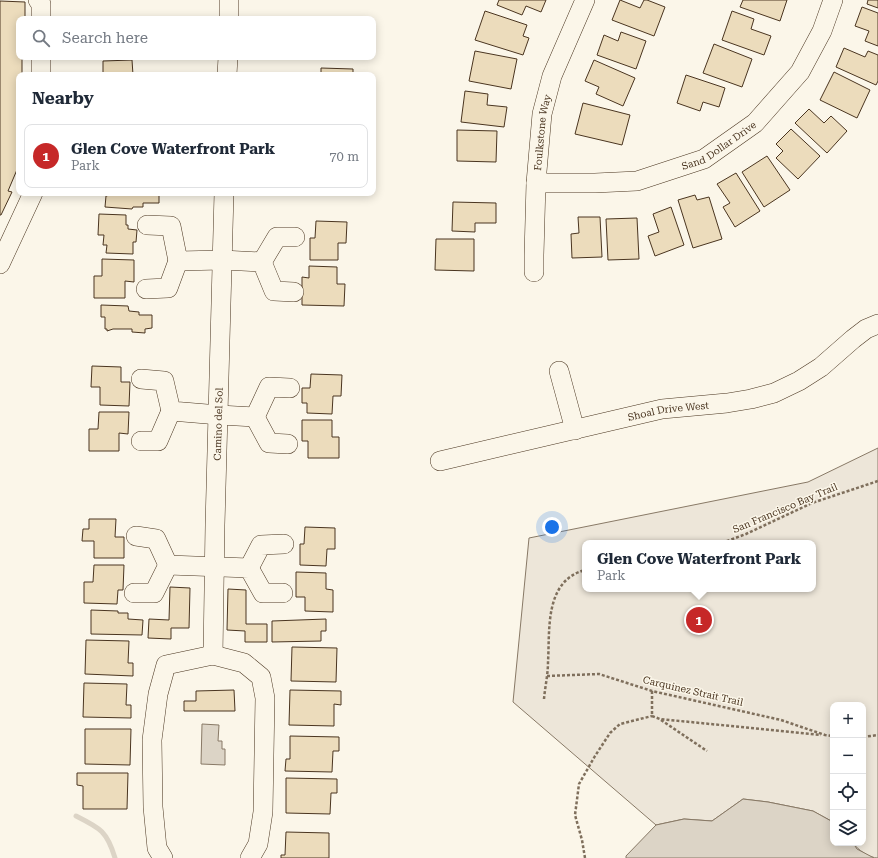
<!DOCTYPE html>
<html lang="en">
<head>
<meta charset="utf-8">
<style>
  :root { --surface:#fff; --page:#f2f2f3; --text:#1f2937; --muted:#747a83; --line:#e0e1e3; --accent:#c62828 }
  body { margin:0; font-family:"Roboto Serif",serif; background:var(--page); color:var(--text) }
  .controls { position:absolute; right:12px; bottom:12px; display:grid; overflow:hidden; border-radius:8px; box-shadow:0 2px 10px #0003 }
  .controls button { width:36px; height:36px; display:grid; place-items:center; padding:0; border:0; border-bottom:1px solid var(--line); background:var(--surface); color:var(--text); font:20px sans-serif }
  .you { position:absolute; left:552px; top:527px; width:14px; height:14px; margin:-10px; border:3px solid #fff; border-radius:50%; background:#1a73e8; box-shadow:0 0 0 6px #1a73e833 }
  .badge { display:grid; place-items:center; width:26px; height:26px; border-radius:50%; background:var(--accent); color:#fff; font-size:13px; font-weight:700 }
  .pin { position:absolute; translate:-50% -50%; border:2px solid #fff; box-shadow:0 1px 4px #0006 }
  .popup { position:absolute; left:582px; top:540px; width:234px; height:52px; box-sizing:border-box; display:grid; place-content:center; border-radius:8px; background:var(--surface); filter:drop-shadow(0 1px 3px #0005); font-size:13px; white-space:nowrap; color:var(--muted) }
  .popup b { font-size:15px; color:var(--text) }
  .popup::after { content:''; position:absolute; left:50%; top:100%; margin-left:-8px; border:8px solid transparent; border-top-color:var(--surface) }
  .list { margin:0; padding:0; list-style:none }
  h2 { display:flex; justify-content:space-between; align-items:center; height:52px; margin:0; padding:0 16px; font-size:17px }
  h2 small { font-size:13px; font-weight:400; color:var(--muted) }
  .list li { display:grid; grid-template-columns:26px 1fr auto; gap:12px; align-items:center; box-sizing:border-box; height:64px; margin:0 8px 8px; padding:0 8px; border:1px solid var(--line); border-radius:8px }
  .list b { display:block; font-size:15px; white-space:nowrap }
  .list p { margin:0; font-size:13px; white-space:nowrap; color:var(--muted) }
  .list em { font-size:13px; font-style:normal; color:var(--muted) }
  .icon { flex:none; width:22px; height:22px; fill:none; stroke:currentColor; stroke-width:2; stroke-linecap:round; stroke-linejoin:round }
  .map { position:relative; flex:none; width:878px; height:858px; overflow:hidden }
  .search { position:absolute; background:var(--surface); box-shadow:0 2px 10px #0003; left:16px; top:16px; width:360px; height:44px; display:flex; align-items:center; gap:10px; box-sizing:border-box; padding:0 14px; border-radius:8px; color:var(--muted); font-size:15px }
  .panel { position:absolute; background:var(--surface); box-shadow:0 2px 10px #0003; left:16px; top:72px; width:360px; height:124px; border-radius:8px }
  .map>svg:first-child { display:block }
  .green { fill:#ede6d9; stroke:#887966; fill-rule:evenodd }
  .water { fill:#dcd4c6; stroke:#887966 }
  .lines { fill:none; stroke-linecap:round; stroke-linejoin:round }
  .stream { stroke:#dcd4c6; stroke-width:5 }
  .building { fill:#ecdcbc; stroke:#4a3520 }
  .minor-casing { stroke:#4a3520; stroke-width:20 }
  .path { stroke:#7f6f5c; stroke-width:2.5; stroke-dasharray:3 2; stroke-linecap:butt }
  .minor { stroke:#fbf6e9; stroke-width:19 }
  .labels { text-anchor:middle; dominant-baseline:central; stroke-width:3; stroke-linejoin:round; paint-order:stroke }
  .street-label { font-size:10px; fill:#4a3520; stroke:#fbf6e9 }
</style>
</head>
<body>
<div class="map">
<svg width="878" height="858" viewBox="0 0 878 858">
  <rect width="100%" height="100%" fill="#fbf6e9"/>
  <path class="green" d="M 878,448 L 878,858 C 869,858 858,850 853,843 L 863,843 L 863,705 L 833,705 L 833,822 L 813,811 L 768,802 L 743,799 L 712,821 L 684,819 L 656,825 L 513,702 L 529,538 L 808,482 ZM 585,543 L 813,543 L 813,589 L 585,589 Z"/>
  <g class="water">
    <path d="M 202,724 L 219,725 L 218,741 L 222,741 L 222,749 L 225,749 L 225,765 L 201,764 Z"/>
    <path d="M 743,799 L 768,802 L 813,811 L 833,822 L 833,843 L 853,843 L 857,849 L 874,858 L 626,858 L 626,856 L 656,825 L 684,819 L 712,821 Z"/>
  </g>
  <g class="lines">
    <path class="stream" d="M 76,816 C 100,828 107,831 115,858"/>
  </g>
  <g class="building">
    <path d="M 499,0 L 546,0 L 541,12 L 526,6 L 522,15 L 497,5 Z"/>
    <path d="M 620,0 L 640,8 L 644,0 L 647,0 L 665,7 L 654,36 L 612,20 Z"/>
    <path d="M 743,0 L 787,0 L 780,21 L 740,7 Z"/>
    <path d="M 868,0 L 878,0 L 878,8 L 867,4 Z"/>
    <path d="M 0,1 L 25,2 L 25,19 L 19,19 L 19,57 L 26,57 L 26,59 L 22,59 L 22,75 L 19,75 L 19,165 L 8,191 L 12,192 L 1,215 L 0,215 Z"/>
    <path d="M 862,7 L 878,13 L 878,46 L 865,41 L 869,31 L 855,26 Z"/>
    <path d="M 485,11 L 527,25 L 523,36 L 529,38 L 523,55 L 475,40 Z"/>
    <path d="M 732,11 L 754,19 L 751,29 L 771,36 L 764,55 L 722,40 Z"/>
    <path d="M 621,32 L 646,41 L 636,69 L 597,55 L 604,35 L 618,41 Z"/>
    <path d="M 714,44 L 752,59 L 742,87 L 703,73 Z"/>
    <path d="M 844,48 L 865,57 L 868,51 L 878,55 L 878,81 L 876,85 L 836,67 Z"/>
    <path d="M 475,51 L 517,59 L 511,89 L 469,81 Z"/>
    <path d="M 132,60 L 133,75 L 103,75 L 103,61 Z"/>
    <path d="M 594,60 L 635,78 L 623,106 L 596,94 L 599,87 L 585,81 Z"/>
    <path d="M 321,68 L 353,69 L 353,75 L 321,75 Z"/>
    <path d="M 834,72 L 870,90 L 857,118 L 820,100 Z"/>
    <path d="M 686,75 L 725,88 L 719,107 L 703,102 L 700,111 L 677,103 Z"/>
    <path d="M 465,91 L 488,94 L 487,105 L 507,107 L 504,127 L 461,122 Z"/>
    <path d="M 583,103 L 630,115 L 622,145 L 575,134 Z"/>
    <path d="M 809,109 L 824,123 L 831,116 L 847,131 L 827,153 L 795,123 Z"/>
    <path d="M 791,129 L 820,156 L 798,179 L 776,158 L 783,151 L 776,144 Z"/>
    <path d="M 457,130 L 497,131 L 496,162 L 457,161 Z"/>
    <path d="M 767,156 L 790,190 L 764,207 L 742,172 Z"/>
    <path d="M 736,173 L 760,211 L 735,227 L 723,207 L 730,203 L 717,184 Z"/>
    <path d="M 110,193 L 159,193 L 159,203 L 143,203 L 143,207 L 133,207 L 132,209 L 105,207 L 106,196 L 110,195 Z"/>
    <path d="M 695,195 L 697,200 L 709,197 L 722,239 L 693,248 L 678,200 Z"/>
    <path d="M 453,202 L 496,203 L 496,223 L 475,223 L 475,232 L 452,231 Z"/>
    <path d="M 671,207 L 684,245 L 655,256 L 648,236 L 659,232 L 653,214 Z"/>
    <path d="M 99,214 L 126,215 L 126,225 L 128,225 L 128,229 L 137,230 L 136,242 L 133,242 L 133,254 L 106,253 L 107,245 L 103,245 L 104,235 L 98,235 Z"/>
    <path d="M 578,217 L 600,217 L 602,257 L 572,258 L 571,234 L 579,233 Z"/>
    <path d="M 637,218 L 639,259 L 608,260 L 606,219 Z"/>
    <path d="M 316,221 L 347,222 L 346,243 L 338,243 L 338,260 L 310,260 L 310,238 L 315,238 Z"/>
    <path d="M 436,239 L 474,239 L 474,271 L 435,270 Z"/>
    <path d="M 102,259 L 134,260 L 134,282 L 125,281 L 125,298 L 94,298 L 94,276 L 102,276 Z"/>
    <path d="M 309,266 L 337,267 L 337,284 L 345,284 L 344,306 L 302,305 L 302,277 L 309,278 Z"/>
    <path d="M 101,305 L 128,306 L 129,311 L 139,312 L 139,315 L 152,315 L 152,328 L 145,329 L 145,333 L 132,332 L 132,329 L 113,329 L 107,331 L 107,329 L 105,329 L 105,317 L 101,317 Z"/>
    <path d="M 92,366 L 121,367 L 121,382 L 130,382 L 129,406 L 100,405 L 100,387 L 91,387 Z"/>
    <path d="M 311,374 L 342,375 L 341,396 L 333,396 L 332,414 L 307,413 L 307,403 L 302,403 L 302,388 L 310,388 Z"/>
    <path d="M 99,412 L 129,412 L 128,434 L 119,433 L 119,451 L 89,451 L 89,429 L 98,429 Z"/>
    <path d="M 302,420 L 332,420 L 332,437 L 339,437 L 339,458 L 308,458 L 308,441 L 302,441 Z"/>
    <path d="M 89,519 L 116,519 L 115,537 L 124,537 L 124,558 L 94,558 L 94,541 L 82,541 L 83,529 L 89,529 Z"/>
    <path d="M 305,527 L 335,528 L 335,549 L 327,549 L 326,566 L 300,565 L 300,544 L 304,544 Z"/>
    <path d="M 94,565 L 124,565 L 123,590 L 118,590 L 117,604 L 84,603 L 84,582 L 93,582 Z"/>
    <path d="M 296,572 L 326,573 L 326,589 L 333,590 L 333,612 L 305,611 L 305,597 L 296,597 Z"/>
    <path d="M 170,587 L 190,588 L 189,628 L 171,628 L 171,639 L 148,638 L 149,619 L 169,620 Z"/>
    <path d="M 228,589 L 246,590 L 246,624 L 267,624 L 267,642 L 245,642 L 245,631 L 227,630 Z"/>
    <path d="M 91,610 L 118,611 L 118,613 L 128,613 L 128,619 L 143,620 L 142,635 L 91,634 Z"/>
    <path d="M 326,619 L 326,631 L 321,631 L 321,641 L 272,642 L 272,621 Z"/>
    <path d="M 86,640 L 129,641 L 128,663 L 133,663 L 133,676 L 85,674 Z"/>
    <path d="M 292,647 L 337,648 L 336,682 L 291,681 Z"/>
    <path d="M 84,683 L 127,684 L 126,705 L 131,705 L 131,718 L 83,717 Z"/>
    <path d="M 234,690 L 235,711 L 184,711 L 184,701 L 196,701 L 196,691 Z"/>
    <path d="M 290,690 L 341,691 L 341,705 L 334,704 L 334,726 L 289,725 Z"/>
    <path d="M 85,729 L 131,729 L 130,765 L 85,764 Z"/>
    <path d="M 290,736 L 339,737 L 339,751 L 333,751 L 332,772 L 285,771 L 286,759 L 290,759 Z"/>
    <path d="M 77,773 L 128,773 L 127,809 L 83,809 L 83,786 L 77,785 Z"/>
    <path d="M 286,778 L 337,779 L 337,793 L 331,793 L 330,814 L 286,813 Z"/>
    <path d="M 286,832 L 329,833 L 329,858 L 281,858 L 281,855 L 285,855 Z"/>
  </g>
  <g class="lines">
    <g class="minor-casing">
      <g id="minor">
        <path d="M 38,0 L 41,4 L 41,19"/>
        <path d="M 229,19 L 229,0"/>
        <path d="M 41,75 L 41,57"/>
        <path d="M 227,75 L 228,57"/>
        <path id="s1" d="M 536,183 L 595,183 L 637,181 L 704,159 L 755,123 L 800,72 L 822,31 L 833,0"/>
        <path d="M 147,225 L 171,226 L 178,261 L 222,260 L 262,262 L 274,291 L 294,292"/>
        <path d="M 262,262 L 277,237 L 295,237"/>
        <path d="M 0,264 L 33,193"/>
        <path id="s2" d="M 534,272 L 534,255 L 536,183 L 542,114 L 552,76 L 585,0"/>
        <path d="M 146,289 L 168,288 L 178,261"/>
        <path d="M 559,371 L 575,430"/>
        <path d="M 141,379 L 164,381 L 171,411 L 219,415 L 255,417 L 269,387 L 290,388"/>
        <path d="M 255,417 L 269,443 L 288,444"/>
        <path d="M 141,441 L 158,441 L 171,411"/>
        <path id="s3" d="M 440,461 L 662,409 L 727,403 L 751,399 L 774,393 L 799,381 L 821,367 L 853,339 L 866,329 L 878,324"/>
        <path d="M 136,536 L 156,539 L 168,565 L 249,568 L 263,593 L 283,593"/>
        <path d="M 249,568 L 261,545 L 284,544"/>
        <path d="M 134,593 L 154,593 L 168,565"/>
        <path id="s4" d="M 213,655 L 215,525 L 224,193"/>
        <path d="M 163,858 L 157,848 L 153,807 L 152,740 L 158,694 L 166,665 L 213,655 L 244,663 L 261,677 L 265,698 L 263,812 L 258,844 L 250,858"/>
      </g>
    </g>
    <g class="path">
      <path d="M 722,543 L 746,534 L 812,503 L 878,481"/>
      <path d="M 547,676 L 599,674 L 652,691 L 781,720 L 825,735 L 833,736"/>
      <path d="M 652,691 L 652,716 L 660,719 L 821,735"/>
      <path d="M 544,699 C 545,687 548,675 548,662 C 550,630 544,581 585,570"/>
      <path d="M 661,720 L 707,751"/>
      <path d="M 863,737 L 878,735"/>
      <path d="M 585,858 L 582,840 L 575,815 L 579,784 L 595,756 L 610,733 L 620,724 L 652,716"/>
    </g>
    <use href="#minor" class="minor"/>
  </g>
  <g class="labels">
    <g class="street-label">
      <text stroke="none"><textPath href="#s2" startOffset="140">Foulkstone Way</textPath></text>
      <text stroke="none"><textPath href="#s1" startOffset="191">Sand Dollar Drive</textPath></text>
      <text stroke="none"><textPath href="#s3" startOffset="234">Shoal Drive West</textPath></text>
      <text stroke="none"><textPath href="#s4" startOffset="231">Camino del Sol</textPath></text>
      <text transform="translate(785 508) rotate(-23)">San Francisco Bay Trail</text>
      <text transform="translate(693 691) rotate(13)">Carquinez Strait Trail</text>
    </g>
  </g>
</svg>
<div class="controls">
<button>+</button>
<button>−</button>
<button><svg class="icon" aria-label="locate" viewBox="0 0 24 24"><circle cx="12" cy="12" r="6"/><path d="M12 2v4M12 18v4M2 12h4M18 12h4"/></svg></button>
<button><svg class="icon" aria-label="layers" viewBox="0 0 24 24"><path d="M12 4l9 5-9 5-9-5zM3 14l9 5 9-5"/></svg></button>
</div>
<div class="you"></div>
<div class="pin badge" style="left:699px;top:620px">1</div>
<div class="popup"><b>Glen Cove Waterfront Park</b>Park</div>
<div class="search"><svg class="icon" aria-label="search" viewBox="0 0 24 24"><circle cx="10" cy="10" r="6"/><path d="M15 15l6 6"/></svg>Search here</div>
<section class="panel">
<h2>Nearby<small></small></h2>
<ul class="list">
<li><span class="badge">1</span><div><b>Glen Cove Waterfront Park</b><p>Park</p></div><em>70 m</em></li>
</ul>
</section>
</div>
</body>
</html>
